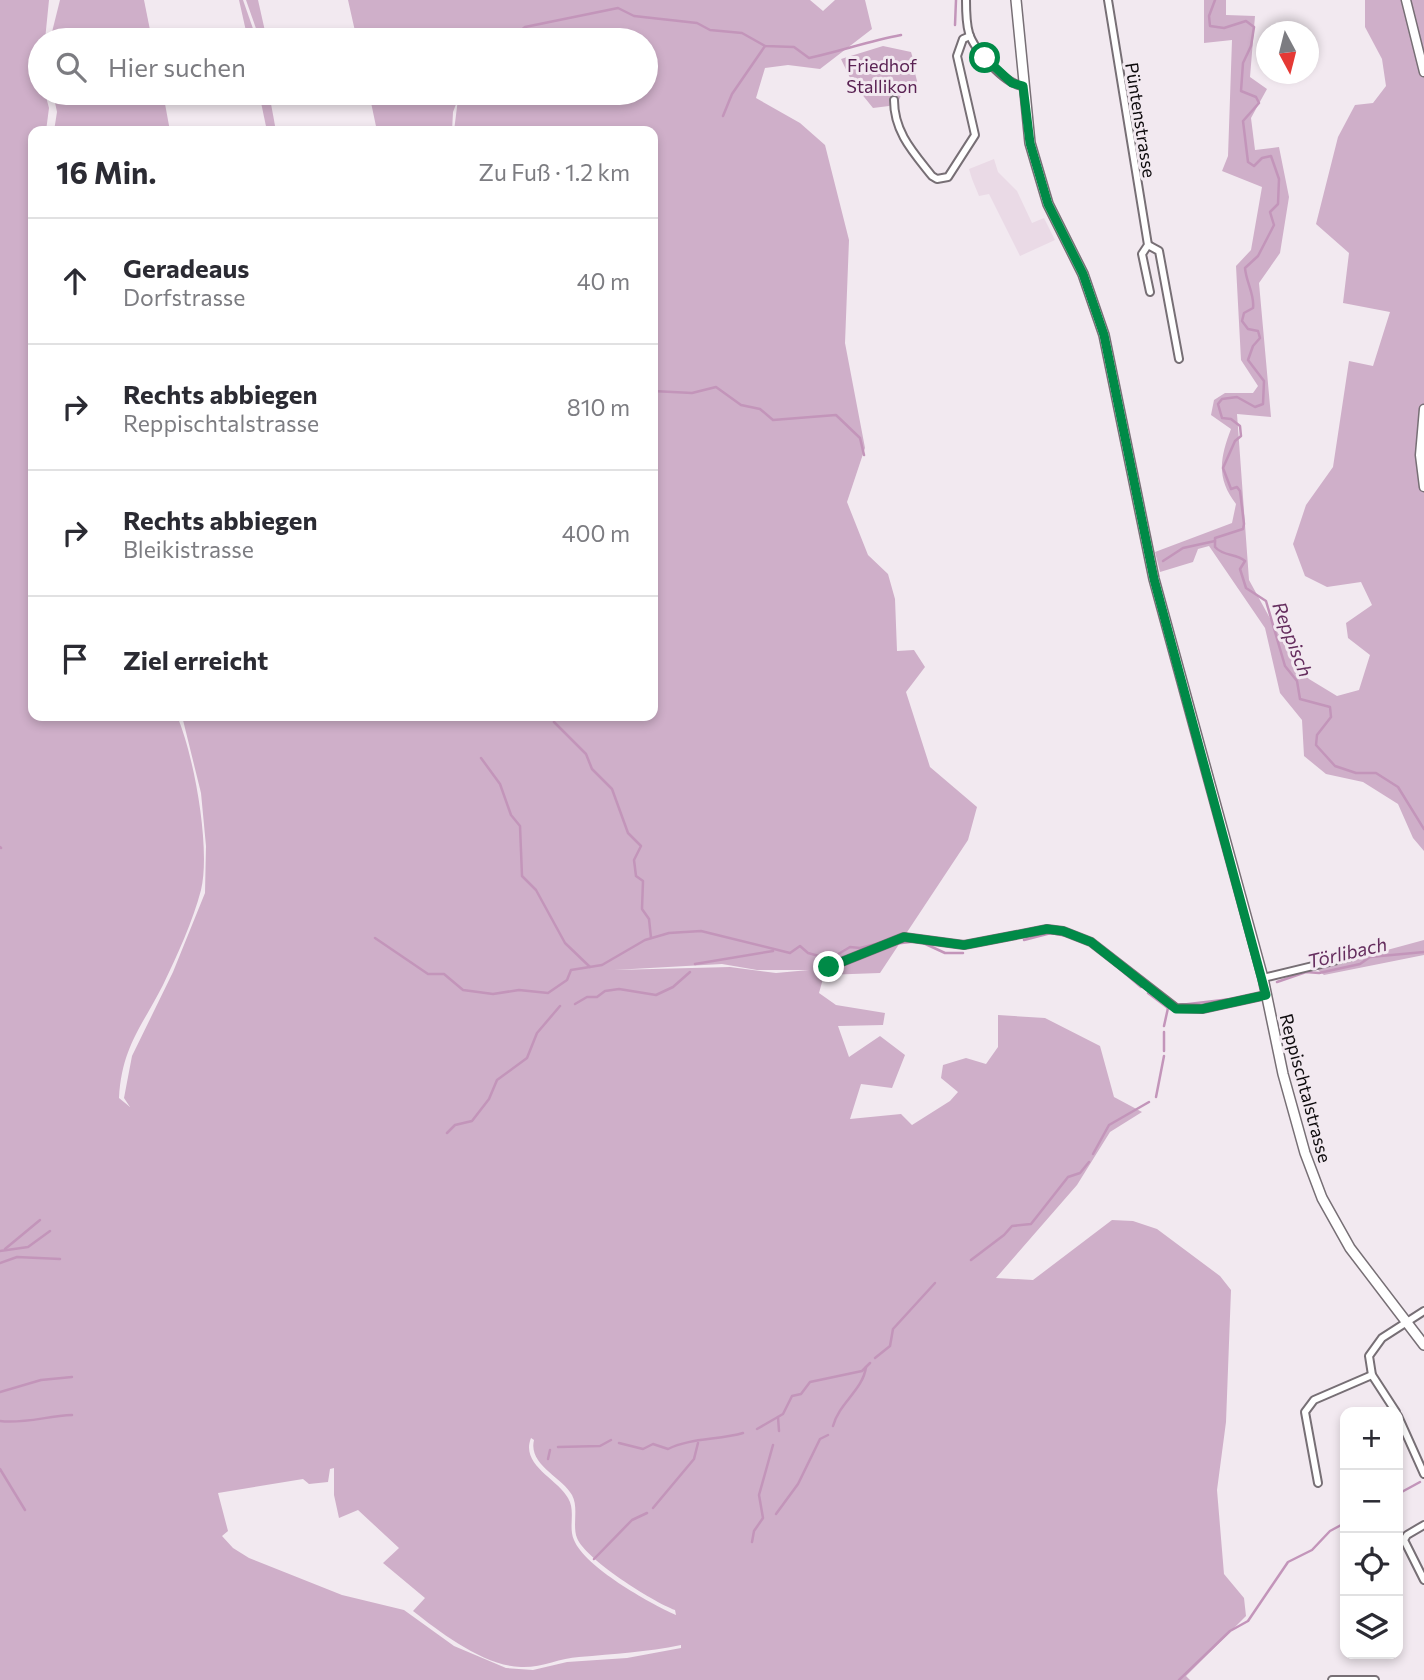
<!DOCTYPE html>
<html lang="de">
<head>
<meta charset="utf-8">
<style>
  :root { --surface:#fff; --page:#f2f2f3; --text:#2b2b33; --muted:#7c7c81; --line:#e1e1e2 }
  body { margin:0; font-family:Commissioner,sans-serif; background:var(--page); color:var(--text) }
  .controls { position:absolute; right:21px; bottom:21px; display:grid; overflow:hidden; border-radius:14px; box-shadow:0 4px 10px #0003 }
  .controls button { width:63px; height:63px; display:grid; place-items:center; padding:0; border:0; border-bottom:2px solid var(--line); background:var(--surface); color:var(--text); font:35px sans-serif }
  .compass { position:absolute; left:1256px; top:21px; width:63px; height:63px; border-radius:50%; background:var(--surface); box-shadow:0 4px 10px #0003; rotate:173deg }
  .stop { position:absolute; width:21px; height:21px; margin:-16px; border:5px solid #008a47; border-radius:50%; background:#fff }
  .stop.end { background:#008a47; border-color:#fff; box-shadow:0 2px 7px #0008 }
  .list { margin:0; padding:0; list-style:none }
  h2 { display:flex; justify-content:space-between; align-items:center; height:91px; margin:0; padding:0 28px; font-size:30px }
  h2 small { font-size:23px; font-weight:400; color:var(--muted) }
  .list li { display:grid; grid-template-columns:46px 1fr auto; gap:21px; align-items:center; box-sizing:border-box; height:126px; padding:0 28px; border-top:2px solid var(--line) }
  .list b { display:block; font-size:26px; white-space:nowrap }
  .list p { margin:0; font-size:23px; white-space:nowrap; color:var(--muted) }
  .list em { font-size:23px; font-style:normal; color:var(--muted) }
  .icon { flex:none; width:38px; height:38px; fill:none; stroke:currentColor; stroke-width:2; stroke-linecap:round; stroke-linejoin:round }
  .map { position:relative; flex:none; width:1424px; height:1680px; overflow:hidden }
  .search { position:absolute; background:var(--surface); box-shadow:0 4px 10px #0003; left:28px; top:28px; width:630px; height:77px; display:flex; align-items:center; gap:18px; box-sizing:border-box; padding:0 24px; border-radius:38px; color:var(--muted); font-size:26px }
  .panel { position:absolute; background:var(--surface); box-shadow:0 4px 10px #0003; left:28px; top:126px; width:630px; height:595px; border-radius:14px }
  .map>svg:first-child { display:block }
  .built { fill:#eadae6 }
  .green { fill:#cfafc9; fill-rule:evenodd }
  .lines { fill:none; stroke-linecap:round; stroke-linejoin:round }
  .stream { stroke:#c395ba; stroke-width:2.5 }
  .minor-casing { stroke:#776f75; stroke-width:10 }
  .tertiary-casing { stroke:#776f75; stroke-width:11 }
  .secondary-casing { stroke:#776f75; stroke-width:12 }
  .minor { stroke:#fff; stroke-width:6 }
  .tertiary { stroke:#fff; stroke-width:8 }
  .secondary { stroke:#fff; stroke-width:9 }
  .route { stroke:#008a47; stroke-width:9 }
  .labels { text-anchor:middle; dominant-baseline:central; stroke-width:6; stroke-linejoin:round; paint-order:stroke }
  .park-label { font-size:18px; fill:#5a2253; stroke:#f2e9f0 }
  .street-label { font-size:18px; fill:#0e0b0d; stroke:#f2e9f0 }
  .water-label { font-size:19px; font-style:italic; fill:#642c5d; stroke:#f2e9f0 }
</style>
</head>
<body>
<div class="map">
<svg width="1424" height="1680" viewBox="0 0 1424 1680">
  <rect width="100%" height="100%" fill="#f2e9f0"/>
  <path class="built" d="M 994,159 L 998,172 L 1017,191 L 1032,223 L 1044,218 L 1055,240 L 1020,256 L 989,194 L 979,196 L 972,179 L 969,169 Z"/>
  <g class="green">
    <path d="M 0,0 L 49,0 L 45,40 L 40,40 L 40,93 L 45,93 L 49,108 L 46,131 L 33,131 L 33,716 L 177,716 C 194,755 211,849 201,890 C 193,921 177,956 163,985 C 141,1028 122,1047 119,1098 L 130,1107 L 124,1098 L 132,1056 L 173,972 L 205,893 L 206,846 L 201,793 L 182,716 L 653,716 L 653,131 L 454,131 L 458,99 L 453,112 L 452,131 L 377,131 L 369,93 L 646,93 L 646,40 L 357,40 L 348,0 L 810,0 L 823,11 L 835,0 L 865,0 L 872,29 L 820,69 L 788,65 L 765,68 L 756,98 L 800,123 L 825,145 L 849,240 L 845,343 L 865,448 L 847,502 L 868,555 L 888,574 L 895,599 L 897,651 L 914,650 L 925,667 L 906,692 L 930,767 L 977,807 L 968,840 L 880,973 L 824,975 L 819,993 L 836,1005 L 885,1013 L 883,1025 L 838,1026 L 849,1057 L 880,1036 L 905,1055 L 892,1088 L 861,1084 L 850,1119 L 901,1114 L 912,1125 L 950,1101 L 958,1092 L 941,1078 L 943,1065 L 966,1058 L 986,1064 L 998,1047 L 998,1015 L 1045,1018 L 1100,1046 L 1114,1097 L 1142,1112 L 1110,1132 L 1077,1185 L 996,1278 L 1033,1280 L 1112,1220 L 1133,1221 L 1157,1229 L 1220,1276 L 1231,1290 L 1226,1422 L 1217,1490 L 1224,1574 L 1244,1598 L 1246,1616 L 1186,1676 L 1190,1680 L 0,1680 ZM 722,964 L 757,970 L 809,970 L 776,973 L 730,967 L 614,970 ZM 531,1438 L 534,1440 C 528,1465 562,1477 572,1495 C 579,1508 572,1525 577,1538 C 585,1559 653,1602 675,1610 L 676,1615 C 649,1603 585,1567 574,1540 C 568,1527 576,1511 568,1498 C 558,1479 520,1465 531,1438 ZM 334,1468 L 334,1495 L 339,1518 L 358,1510 L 399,1548 L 383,1563 L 425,1598 L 413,1611 C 441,1633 484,1666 521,1667 C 541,1668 560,1658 579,1657 C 614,1654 647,1652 681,1645 L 681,1648 L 627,1658 L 567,1662 L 533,1670 L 506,1668 L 454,1646 L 404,1610 L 342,1595 L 249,1558 L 233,1548 L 222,1536 L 228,1531 L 218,1493 L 303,1479 L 309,1484 L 328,1482 L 330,1469 Z"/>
    <path d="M 60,0 L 144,0 L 152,40 L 50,40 Z"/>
    <path d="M 239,0 L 243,0 L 257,40 L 248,40 Z"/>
    <path d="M 246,0 L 258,0 L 267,40 L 260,40 Z"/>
    <path d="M 1204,0 L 1226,0 L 1226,15 L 1255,16 L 1250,77 L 1267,89 L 1251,118 L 1255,150 L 1279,147 L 1289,197 L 1280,253 L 1259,283 L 1271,417 L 1237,414 L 1249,580 L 1296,666 L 1309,679 L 1337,696 L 1359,690 L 1370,655 L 1348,638 L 1346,623 L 1372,605 L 1361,582 L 1327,587 L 1305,576 L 1293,544 L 1306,505 L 1333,467 L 1349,361 L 1373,366 L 1390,312 L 1343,303 L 1349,253 L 1316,224 L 1338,137 L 1355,105 L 1373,103 L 1386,86 L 1382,59 L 1365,27 L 1365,0 L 1424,0 L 1424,851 L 1413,838 L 1398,804 L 1363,782 L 1326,774 L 1304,756 L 1302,720 L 1280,693 L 1265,628 L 1209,546 L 1198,549 L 1193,562 L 1160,572 L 1155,552 L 1232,523 L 1236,504 C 1216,478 1220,458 1231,429 L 1211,415 L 1214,400 L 1225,393 L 1253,393 L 1258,386 L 1241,360 L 1236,266 L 1251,250 L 1262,187 L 1222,171 L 1228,156 L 1232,40 L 1204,43 Z"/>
    <path d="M 883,46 L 911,52 L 914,62 L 911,72 L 915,73 L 917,81 L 913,90 L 902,93 L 899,100 L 889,106 L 873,108 L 852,82 L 841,59 Z"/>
    <path d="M 53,93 L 163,93 L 170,131 L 54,131 L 57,112 Z"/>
    <path d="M 259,93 L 269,93 L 276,131 L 267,131 Z"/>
    <path d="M 1424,940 L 1424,955 L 1324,975 L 1317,969 Z"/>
  </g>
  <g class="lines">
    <g class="stream">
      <path d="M 1215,0 L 1209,16 L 1210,26 L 1224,28 L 1246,21 L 1254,27 L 1251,46 L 1243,63 L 1241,91 L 1256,97 L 1259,103 L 1243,121 L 1248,162 L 1254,166 L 1262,158 L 1271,156 L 1279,179 L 1278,204 L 1270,212 L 1274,225 L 1258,256 L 1245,268 C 1246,282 1255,295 1253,308 L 1244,313 L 1242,321 L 1248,329 L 1258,331 L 1260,338 L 1253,346 L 1248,360 L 1264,381 L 1263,404 L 1255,407 L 1237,397 L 1222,399 L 1218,404 L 1222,418 L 1231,419 L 1240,426 L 1241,436 L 1235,441 L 1223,468 L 1231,489 L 1237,487 L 1240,491 L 1244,524 L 1243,529 L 1215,538 L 1215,547 C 1224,557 1236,553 1245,561 L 1240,569 L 1246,588 L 1266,601 L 1285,666 L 1297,681 L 1300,699 L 1330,707 L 1331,717 L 1317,735 L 1316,745 L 1335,766 L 1356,773 L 1376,773 L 1398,787 L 1424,829"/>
      <path d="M 955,25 L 956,0"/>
      <path d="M 510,40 L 525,27 L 618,8 L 634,16 L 697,23 L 710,30 L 742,33 L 765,46 L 794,47 L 809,58 C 841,51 869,41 901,35"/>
      <path d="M 723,116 L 732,94 L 765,46"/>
      <path d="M 653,391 L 692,393 L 716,387 L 741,405 L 760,409 L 773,420 L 836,415 L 860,438 L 864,455"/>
      <path d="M 1163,561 L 1183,548 L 1215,541"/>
      <path d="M 554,722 L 586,754 L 592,769 L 612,789 L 628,833 L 641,846 L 634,860 L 636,876 L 643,881 L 642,909 L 649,919 L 651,938"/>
      <path d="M 481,758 L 500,784 L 511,815 L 520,826 L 522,876 L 536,890 L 565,943 L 590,967"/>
      <path d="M 0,847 L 1,848"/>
      <path d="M 375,938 L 428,974 L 444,974 L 463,990 L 493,994 L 519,990 L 548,993 L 567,980 L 571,970 L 602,965 L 645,940 L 669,933 L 701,931 L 790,953 L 800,946 L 808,953 L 830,959 L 850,947 L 860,948 L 884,942"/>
      <path d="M 1024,940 L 1051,933 L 1072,937"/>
      <path d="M 893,944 L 919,941 L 945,953 L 963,953"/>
      <path d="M 695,964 L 773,951"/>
      <path d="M 1114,964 L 1141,987"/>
      <path d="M 1277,982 L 1306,972 L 1319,973 L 1360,964 L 1370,957 L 1424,952"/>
      <path d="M 1148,993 L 1168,1008"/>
      <path d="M 575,1004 L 587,997 L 597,997 L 605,991 L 619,989 L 656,995 L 673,987 L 690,972"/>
      <path d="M 1180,1005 L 1231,999"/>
      <path d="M 1164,1026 L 1168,1008"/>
      <path d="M 1164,1032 L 1164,1051"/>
      <path d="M 1156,1097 L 1164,1056"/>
      <path d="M 447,1133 L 455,1125 L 472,1121 L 489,1099 L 497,1080 L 527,1058 L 537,1033 L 560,1006"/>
      <path d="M 1093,1154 L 1109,1125 L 1149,1102"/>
      <path d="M 5,1249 L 40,1220"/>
      <path d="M 0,1251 L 28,1247 L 50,1231"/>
      <path d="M 971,1260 L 1004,1235 L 1012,1226 L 1031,1224 L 1068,1177 L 1080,1173 L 1089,1162"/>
      <path d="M 0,1263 L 17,1257 L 60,1259"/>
      <path d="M 875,1358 L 890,1346 L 893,1329 L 935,1283"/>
      <path d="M 0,1392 L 41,1380 L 72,1377"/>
      <path d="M 778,1417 L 779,1431"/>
      <path d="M 0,1421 C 24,1424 47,1416 72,1415"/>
      <path d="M 833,1426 C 839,1403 863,1390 866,1367"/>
      <path d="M 757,1429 L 783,1414 L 792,1396 L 801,1394 L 810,1382 L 862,1371 L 870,1363"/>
      <path d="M 619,1443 L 643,1449 L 653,1444 L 668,1449 C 689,1438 720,1440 743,1433"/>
      <path d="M 558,1447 L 600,1446 L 611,1440"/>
      <path d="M 548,1459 L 550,1450"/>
      <path d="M 0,1469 L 25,1510"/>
      <path d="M 1398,1494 L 1420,1482"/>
      <path d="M 653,1508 L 694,1459 L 698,1443"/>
      <path d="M 776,1514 L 798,1484 L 820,1439 L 828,1435"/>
      <path d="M 752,1542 L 754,1531 L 763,1518 L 759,1495 L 773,1445"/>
      <path d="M 594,1559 L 632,1520 L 647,1513"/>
      <path d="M 1179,1680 L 1230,1631 L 1248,1621 L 1288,1562 L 1312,1550 L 1330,1531 L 1345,1523"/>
    </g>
    <g class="minor-casing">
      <g id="minor">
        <path d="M 966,0 C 966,11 966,23 969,33 C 974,50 1006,85 1023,86"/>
        <path d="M 1108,0 L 1148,245 L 1142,254 L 1150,292"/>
        <path d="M 894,100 C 894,132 913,152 932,176 L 937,179 L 948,177 L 975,135 L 957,56 L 963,39 L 970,36"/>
        <path d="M 1148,245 L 1159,251 L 1179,359"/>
        <path d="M 829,967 L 904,937 L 964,945 L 1047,929 L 1063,931 L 1091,942 L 1176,1008 L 1202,1009 L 1266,995"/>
        <path d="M 1263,978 L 1350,957"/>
        <path d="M 1396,1412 L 1372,1375 L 1369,1356 L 1382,1338 L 1424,1311"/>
        <path d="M 1398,1416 L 1424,1474"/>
        <path d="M 1318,1483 L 1305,1412 L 1314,1400 L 1372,1375"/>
        <path d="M 1424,1525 L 1407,1535 L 1404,1540 L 1424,1580"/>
        <path d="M 1332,1680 L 1375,1680"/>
      </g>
    </g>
    <g class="tertiary-casing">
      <g id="tertiary">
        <path d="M 1406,0 L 1424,72"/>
        <path d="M 1424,409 L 1420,455 L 1424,487"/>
      </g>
    </g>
    <g class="secondary-casing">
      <path id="secondary" d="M 1016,0 L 1030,143 L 1048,204 L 1083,274 L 1104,335 L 1154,579 L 1263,978 L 1283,1074 L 1305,1153 L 1322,1198 L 1350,1248 L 1424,1345"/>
    </g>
    <use href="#minor" class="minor"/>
    <use href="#tertiary" class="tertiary"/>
    <use href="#secondary" class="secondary"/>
  </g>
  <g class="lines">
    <path class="route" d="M 829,967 L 904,937 L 964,945 L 1047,929 L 1063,931 L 1091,942 L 1176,1009 L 1202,1009 L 1266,995 L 1154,579 L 1104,335 L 1083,274 L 1048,204 L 1030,143 L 1023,86 L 1012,83 L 985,58"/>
  </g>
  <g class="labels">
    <g class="park-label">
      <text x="882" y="65">Friedhof<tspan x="882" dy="21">Stallikon</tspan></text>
    </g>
    <g class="street-label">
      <text transform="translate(1141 120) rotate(81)">Püntenstrasse</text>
      <text transform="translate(1306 1088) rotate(75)">Reppischtalstrasse</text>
    </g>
    <g class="water-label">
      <text transform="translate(1293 639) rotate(69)">Reppisch</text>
      <text transform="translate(1347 952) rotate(-13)">Törlibach</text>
    </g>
  </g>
</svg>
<div class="controls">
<button>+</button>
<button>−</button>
<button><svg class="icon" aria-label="locate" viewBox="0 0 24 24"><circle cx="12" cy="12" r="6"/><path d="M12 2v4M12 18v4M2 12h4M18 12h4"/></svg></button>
<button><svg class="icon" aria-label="layers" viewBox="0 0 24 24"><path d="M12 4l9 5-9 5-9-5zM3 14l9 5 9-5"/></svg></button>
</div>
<svg class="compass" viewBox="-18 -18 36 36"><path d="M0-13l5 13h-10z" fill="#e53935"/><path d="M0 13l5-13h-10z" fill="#7c7c81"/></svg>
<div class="stop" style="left:985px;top:58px"></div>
<div class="stop end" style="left:829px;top:967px"></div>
<div class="search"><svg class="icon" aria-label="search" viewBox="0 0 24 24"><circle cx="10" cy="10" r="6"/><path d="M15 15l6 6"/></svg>Hier suchen</div>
<section class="panel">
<h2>16 Min.<small>Zu Fuß · 1.2 km</small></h2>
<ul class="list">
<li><svg class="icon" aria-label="ahead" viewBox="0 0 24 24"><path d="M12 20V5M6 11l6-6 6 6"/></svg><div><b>Geradeaus</b><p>Dorfstrasse</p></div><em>40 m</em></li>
<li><svg class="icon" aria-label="right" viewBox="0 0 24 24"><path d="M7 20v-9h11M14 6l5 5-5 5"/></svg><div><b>Rechts abbiegen</b><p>Reppischtalstrasse</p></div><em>810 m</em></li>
<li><svg class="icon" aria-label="right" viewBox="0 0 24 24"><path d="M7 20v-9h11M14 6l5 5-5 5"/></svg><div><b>Rechts abbiegen</b><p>Bleikistrasse</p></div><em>400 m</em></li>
<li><svg class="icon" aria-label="arrive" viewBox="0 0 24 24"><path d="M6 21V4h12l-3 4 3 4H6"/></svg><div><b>Ziel erreicht</b></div></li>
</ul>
</section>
</div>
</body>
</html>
